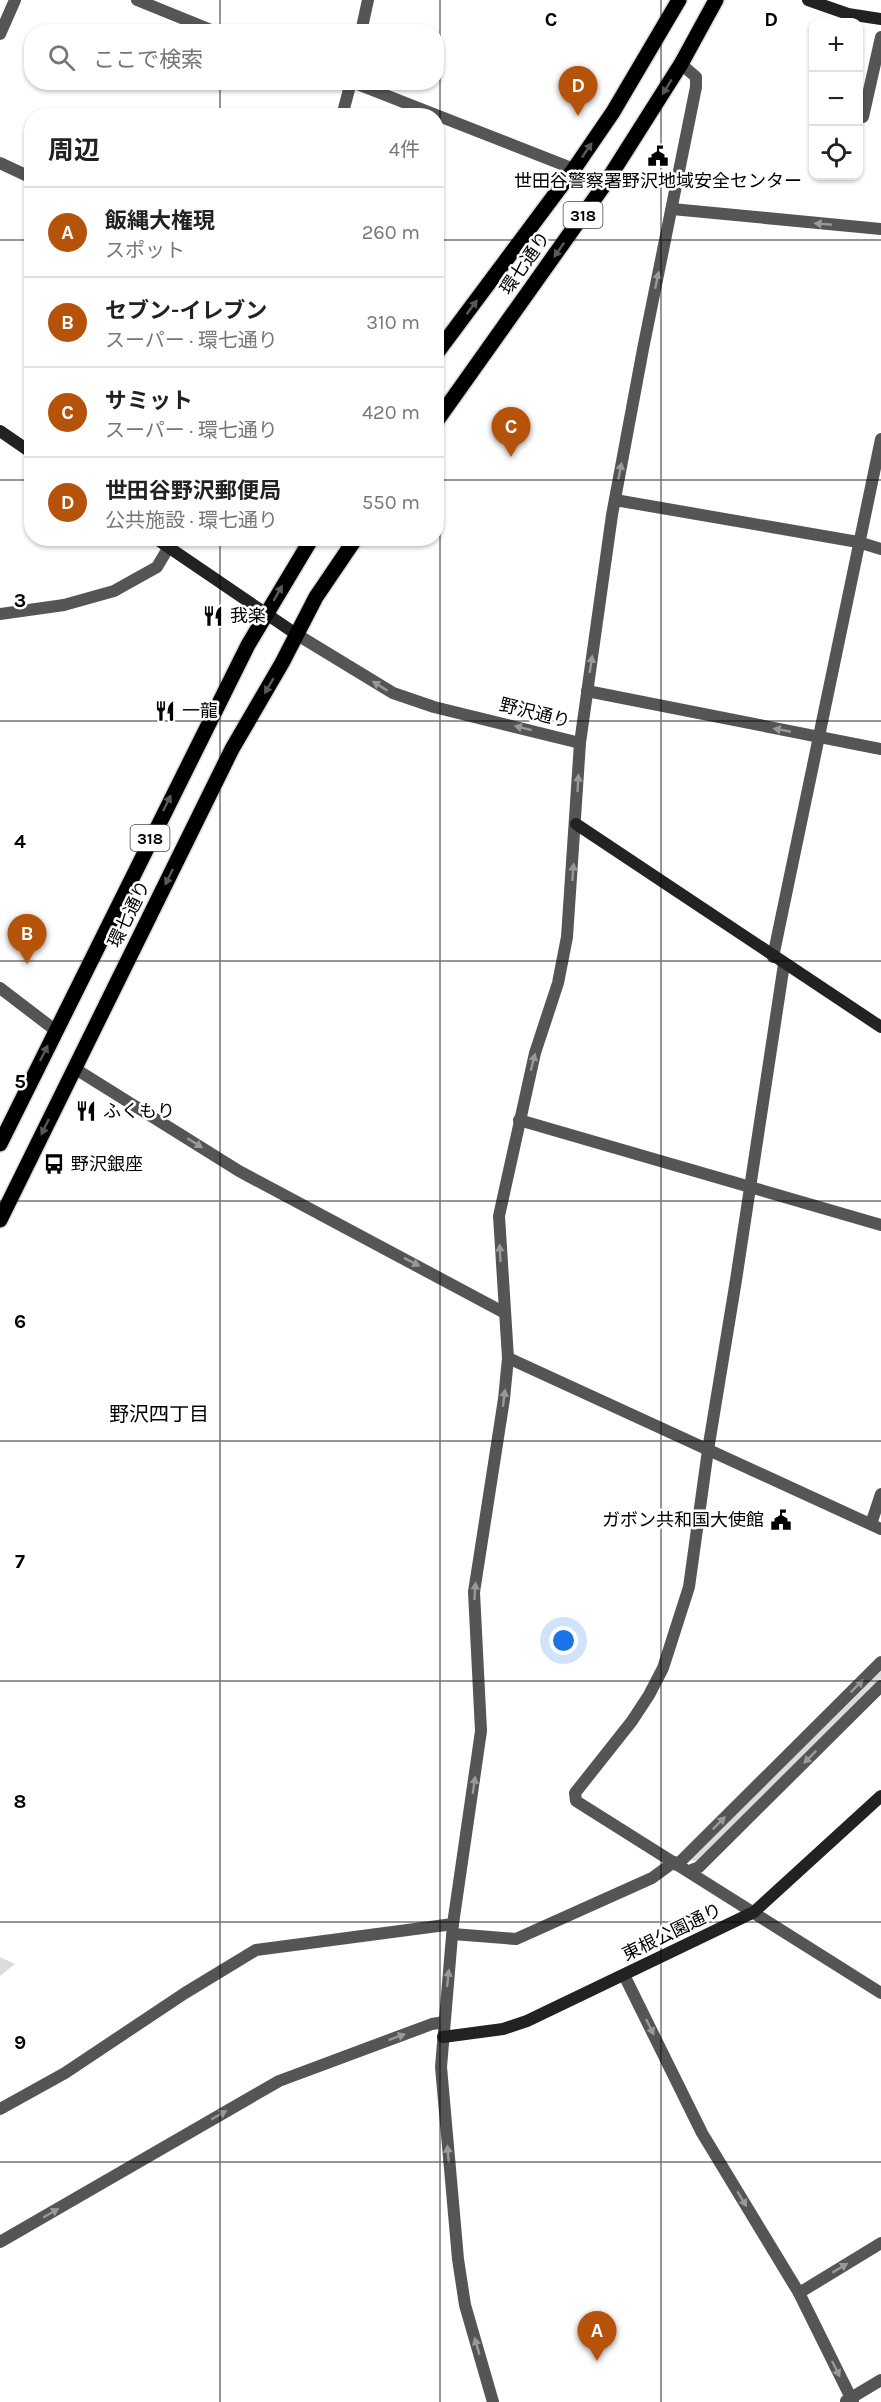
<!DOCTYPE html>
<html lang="ja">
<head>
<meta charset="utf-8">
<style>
  :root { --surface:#fff; --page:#f2f2f2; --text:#222; --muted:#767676; --line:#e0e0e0; --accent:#b45309 }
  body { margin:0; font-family:Karla,"Noto Sans JP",sans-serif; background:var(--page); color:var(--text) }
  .controls { position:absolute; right:18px; top:18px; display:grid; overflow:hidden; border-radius:12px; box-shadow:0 2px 4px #0004 }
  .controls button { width:54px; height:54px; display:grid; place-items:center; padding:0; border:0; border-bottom:2px solid var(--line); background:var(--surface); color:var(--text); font:30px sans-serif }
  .you { position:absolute; left:564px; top:1641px; width:21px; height:21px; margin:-15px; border:4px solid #fff; border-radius:50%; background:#1a73e8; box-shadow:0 0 0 9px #1a73e833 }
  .badge { display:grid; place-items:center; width:39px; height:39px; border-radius:50%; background:var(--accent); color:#fff; font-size:20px; font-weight:700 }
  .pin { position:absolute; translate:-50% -50px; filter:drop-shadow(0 2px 3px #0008) }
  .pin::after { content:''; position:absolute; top:32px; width:21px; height:18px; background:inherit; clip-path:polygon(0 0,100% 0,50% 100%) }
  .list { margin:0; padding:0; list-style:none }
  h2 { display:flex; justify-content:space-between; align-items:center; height:78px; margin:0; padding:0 24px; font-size:26px }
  h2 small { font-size:20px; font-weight:400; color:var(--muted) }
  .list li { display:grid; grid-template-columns:39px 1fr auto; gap:18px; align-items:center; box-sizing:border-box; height:90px; padding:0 24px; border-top:2px solid var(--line) }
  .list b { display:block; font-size:22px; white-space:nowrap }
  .list p { margin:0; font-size:20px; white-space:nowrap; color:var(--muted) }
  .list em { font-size:20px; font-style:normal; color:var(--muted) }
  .icon { flex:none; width:33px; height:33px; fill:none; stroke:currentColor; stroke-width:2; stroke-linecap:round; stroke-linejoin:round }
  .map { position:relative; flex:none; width:881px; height:2402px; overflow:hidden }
  .search { position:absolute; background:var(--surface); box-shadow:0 2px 4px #0004; left:24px; top:24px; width:420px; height:66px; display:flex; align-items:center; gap:15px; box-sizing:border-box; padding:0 21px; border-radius:24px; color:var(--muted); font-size:22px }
  .panel { position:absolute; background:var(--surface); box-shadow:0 2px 4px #0004; left:24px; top:108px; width:420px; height:438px; border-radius:24px }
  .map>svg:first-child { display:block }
  .green { fill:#dcdcdc }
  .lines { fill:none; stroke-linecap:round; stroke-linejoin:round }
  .primary-casing { stroke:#dbdbdb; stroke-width:18 }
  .street { stroke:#555; stroke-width:12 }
  .secondary { stroke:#222; stroke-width:12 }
  .primary { stroke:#000; stroke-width:15 }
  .oneway { fill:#595959 }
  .oneway2 { fill:#999 }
  .grid { fill:none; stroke:#000; stroke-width:1.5; stroke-opacity:0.55 }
  .labels { text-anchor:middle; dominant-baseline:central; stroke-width:5; stroke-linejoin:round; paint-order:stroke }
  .shield { fill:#fff; stroke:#4c4c4c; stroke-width:1.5 }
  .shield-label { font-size:16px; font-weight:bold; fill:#000 }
  .poi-label { font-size:18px; fill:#000; stroke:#fff; text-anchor:start }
  .street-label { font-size:18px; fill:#000; stroke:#fff }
  .neighbourhood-label { font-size:20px; fill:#000; stroke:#fff }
  .grid-label { font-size:20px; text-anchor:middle; font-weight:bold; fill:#000; stroke:#fff; stroke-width:5; stroke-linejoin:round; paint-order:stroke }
</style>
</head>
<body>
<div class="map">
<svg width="881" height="2402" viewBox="0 0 881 2402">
  <rect width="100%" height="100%" fill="#fff"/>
  <g class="green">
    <path d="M 881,1669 L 881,1679 L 699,1862 L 690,1860 Z"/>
    <path d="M 0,1957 L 15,1964 L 0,1976 Z"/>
  </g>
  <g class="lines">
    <g class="primary-casing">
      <g id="primary">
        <path d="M 436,354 L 574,169 L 613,112 L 679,0"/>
        <path d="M 436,422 L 605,184 L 681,64 L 716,0"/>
        <path d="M 0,1144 L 248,645 L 312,538"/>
        <path d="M 0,1220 L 232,749 L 282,663 L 316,597 L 356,538"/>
      </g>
    </g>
    <g class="street">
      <path d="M 137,0 L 216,32"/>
      <path d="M 361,32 L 368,0"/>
      <path d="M 0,34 L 15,0"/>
      <path d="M 352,82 L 574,169"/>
      <path d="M 342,116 L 351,82"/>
      <path d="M 863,117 L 881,37"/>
      <path d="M 0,163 L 32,178"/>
      <path d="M 672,209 L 881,229"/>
      <path d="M 615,500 L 858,542 L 881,549"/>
      <path d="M 0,614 L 64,605 L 114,591 L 157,567 L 174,538"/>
      <path d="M 296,634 L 393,693 L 434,707 L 580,743"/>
      <path d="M 587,691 L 881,749"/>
      <path d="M 773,957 L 881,439"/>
      <path d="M 784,964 L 736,1280 L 708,1450 L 689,1587 L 663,1668 L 649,1695 L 632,1721 L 575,1793 L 576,1801 L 881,1993"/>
      <path d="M 0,988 L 55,1030"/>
      <path d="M 74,1068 L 239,1171 L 503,1312"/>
      <path d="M 519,1120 L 881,1225"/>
      <path d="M 508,1358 L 881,1529"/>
      <path d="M 871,1524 L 881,1494"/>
      <path d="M 677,1865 L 881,1662"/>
      <path d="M 689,1871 L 699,1867 L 881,1686"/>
      <path d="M 453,1934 L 516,1939 L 652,1878 L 674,1862"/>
      <path d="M 624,1975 L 702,2133 L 799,2293 L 853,2402"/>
      <path d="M 0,2109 L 65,2073 L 185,1993 L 256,1950 L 453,1924"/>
      <path d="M 0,2242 L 279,2081 L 432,2024 L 444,2022"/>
      <path d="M 799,2293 L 881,2243"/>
      <path d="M 846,2401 L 881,2380"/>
      <path d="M 493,2402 L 465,2305 L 458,2259 L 441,2067 L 453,1924 L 481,1731 L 474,1592 L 504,1399 L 508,1358 L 499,1216 L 535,1053 L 558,983 L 567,937 L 580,743 L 612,515 L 643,349 L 696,87 L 696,77 L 681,64"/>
    </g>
    <g class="secondary">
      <path d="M 808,0 L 848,14 L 881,19"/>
      <path d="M 0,431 L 32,453"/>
      <path d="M 155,538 L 296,634"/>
      <path d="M 576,824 L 881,1027"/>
      <path d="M 443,2037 L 503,2029 L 527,2021 L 754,1912 L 881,1796"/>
    </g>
    <use href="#primary" class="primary"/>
  </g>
  <defs><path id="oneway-solid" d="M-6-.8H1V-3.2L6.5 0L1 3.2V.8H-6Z" transform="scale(1.5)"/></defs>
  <g class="oneway">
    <use href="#oneway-solid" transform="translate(667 87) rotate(122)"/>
    <use href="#oneway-solid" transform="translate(587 150) rotate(-56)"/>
    <use href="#oneway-solid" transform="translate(559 250) rotate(125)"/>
    <use href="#oneway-solid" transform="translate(472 307) rotate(-53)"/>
    <use href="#oneway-solid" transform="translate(278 593) rotate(-60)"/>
    <use href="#oneway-solid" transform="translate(269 686) rotate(120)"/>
    <use href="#oneway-solid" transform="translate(167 803) rotate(-64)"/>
    <use href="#oneway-solid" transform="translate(169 877) rotate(116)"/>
    <use href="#oneway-solid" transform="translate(44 1053) rotate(-64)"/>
    <use href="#oneway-solid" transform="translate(45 1127) rotate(116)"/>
  </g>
  <g class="oneway2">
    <use href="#oneway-solid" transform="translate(823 224) rotate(-175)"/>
    <use href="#oneway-solid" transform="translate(657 280) rotate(-78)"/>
    <use href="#oneway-solid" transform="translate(620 471) rotate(-79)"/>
    <use href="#oneway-solid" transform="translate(591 664) rotate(-81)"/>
    <use href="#oneway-solid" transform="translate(380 686) rotate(-148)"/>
    <use href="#oneway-solid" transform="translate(523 728) rotate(-166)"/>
    <use href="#oneway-solid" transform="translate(782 730) rotate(-169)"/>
    <use href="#oneway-solid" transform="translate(578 783) rotate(-87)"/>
    <use href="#oneway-solid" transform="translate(573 872) rotate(-86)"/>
    <use href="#oneway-solid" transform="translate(533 1062) rotate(-76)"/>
    <use href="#oneway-solid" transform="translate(195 1143) rotate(32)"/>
    <use href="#oneway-solid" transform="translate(500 1253) rotate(-93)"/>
    <use href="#oneway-solid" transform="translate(412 1262) rotate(27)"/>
    <use href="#oneway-solid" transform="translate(504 1398) rotate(-83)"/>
    <use href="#oneway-solid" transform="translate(475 1591) rotate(-86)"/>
    <use href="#oneway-solid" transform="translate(857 1686) rotate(-45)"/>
    <use href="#oneway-solid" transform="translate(810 1757) rotate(135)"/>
    <use href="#oneway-solid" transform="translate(474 1785) rotate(-82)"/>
    <use href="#oneway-solid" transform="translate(719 1823) rotate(-45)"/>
    <use href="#oneway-solid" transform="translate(448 1978) rotate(-84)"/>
    <use href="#oneway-solid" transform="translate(650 2027) rotate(64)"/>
    <use href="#oneway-solid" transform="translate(397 2037) rotate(-20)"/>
    <use href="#oneway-solid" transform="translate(219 2115) rotate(-30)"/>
    <use href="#oneway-solid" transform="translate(448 2154) rotate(-95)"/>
    <use href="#oneway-solid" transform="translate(742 2199) rotate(59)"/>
    <use href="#oneway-solid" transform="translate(51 2213) rotate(-30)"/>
    <use href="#oneway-solid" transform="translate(840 2268) rotate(-31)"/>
    <use href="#oneway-solid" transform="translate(477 2346) rotate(-106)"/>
    <use href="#oneway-solid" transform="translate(836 2369) rotate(64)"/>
  </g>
  <path class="grid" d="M 220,0 L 220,32M 440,0 L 440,2402M 661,0 L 661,2402M 220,82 L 220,116M 0,240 L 32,240M 436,240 L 881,240M 0,480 L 32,480M 436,480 L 881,480M 220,538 L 220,2402M 0,721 L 881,721M 0,961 L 881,961M 0,1201 L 881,1201M 0,1441 L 881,1441M 0,1681 L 881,1681M 0,1922 L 881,1922M 0,2162 L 881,2162"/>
  <defs>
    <g id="civic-bare" transform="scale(1.62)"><path d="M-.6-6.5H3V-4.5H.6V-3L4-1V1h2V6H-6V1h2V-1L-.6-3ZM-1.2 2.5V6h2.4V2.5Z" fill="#000" stroke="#fff" stroke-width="2.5" paint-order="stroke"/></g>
    <g id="restaurant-bare" transform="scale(1.62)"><path d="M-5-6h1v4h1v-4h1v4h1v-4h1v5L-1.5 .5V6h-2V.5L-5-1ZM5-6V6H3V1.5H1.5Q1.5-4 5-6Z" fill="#000" stroke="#fff" stroke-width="2.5" paint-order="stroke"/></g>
    <g id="bus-bare" transform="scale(1.62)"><path d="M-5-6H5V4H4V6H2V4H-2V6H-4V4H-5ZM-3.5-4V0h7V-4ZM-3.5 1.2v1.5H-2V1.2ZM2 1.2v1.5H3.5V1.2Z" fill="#000" stroke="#fff" stroke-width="2.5" paint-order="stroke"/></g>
  </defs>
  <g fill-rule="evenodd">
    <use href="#civic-bare" x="658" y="156"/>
    <use href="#restaurant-bare" x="213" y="616"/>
    <use href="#restaurant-bare" x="165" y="711"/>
    <use href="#restaurant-bare" x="86" y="1111"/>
    <use href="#bus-bare" x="54" y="1164"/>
    <use href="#civic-bare" x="781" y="1520"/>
  </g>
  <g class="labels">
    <g class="shield">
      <rect x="563.5" y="202" width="39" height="26" rx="4.5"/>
      <rect x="130.5" y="825" width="39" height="26" rx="4.5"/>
    </g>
    <g class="shield-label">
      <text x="583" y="215">318</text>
      <text x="150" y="838">318</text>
    </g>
    <g class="poi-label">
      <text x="658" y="181" text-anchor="middle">世田谷警察署野沢地域安全センター</text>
      <text x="230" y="616">我楽</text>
      <text x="182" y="711">一龍</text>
      <text x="103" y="1111">ふくもり</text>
      <text x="71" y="1164">野沢銀座</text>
      <text x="764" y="1520" text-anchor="end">ガボン共和国大使館</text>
    </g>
    <g class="street-label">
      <text transform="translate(525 263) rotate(-55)">環七通り</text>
      <text transform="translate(535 713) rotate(14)">野沢通り</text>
      <text transform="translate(129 914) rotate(-64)">環七通り</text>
      <text transform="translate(672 1932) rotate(-26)">東根公園通り</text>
    </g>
    <g class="neighbourhood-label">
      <text x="159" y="1414">野沢四丁目</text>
    </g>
  </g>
  <g class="grid-label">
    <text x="551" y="26">C</text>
    <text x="771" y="26">D</text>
    <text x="20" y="607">3</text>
    <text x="20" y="848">4</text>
    <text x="20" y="1088">5</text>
    <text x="20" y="1328">6</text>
    <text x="20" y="1568">7</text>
    <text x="20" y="1808">8</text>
    <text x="20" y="2049">9</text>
  </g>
</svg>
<div class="controls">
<button>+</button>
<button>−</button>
<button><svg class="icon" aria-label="locate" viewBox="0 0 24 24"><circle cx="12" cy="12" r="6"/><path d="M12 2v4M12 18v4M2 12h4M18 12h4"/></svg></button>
</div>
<div class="you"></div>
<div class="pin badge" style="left:597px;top:2361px">A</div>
<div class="pin badge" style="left:27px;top:964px">B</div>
<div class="pin badge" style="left:511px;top:457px">C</div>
<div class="pin badge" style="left:578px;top:116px">D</div>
<div class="search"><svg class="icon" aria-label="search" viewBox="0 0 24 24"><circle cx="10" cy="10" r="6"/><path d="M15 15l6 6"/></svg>ここで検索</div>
<section class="panel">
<h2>周辺<small>4件</small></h2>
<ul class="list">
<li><span class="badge">A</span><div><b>飯縄大権現</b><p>スポット</p></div><em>260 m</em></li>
<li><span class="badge">B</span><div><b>セブン-イレブン</b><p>スーパー · 環七通り</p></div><em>310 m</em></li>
<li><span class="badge">C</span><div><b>サミット</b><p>スーパー · 環七通り</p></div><em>420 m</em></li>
<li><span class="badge">D</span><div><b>世田谷野沢郵便局</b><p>公共施設 · 環七通り</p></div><em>550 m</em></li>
</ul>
</section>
</div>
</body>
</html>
